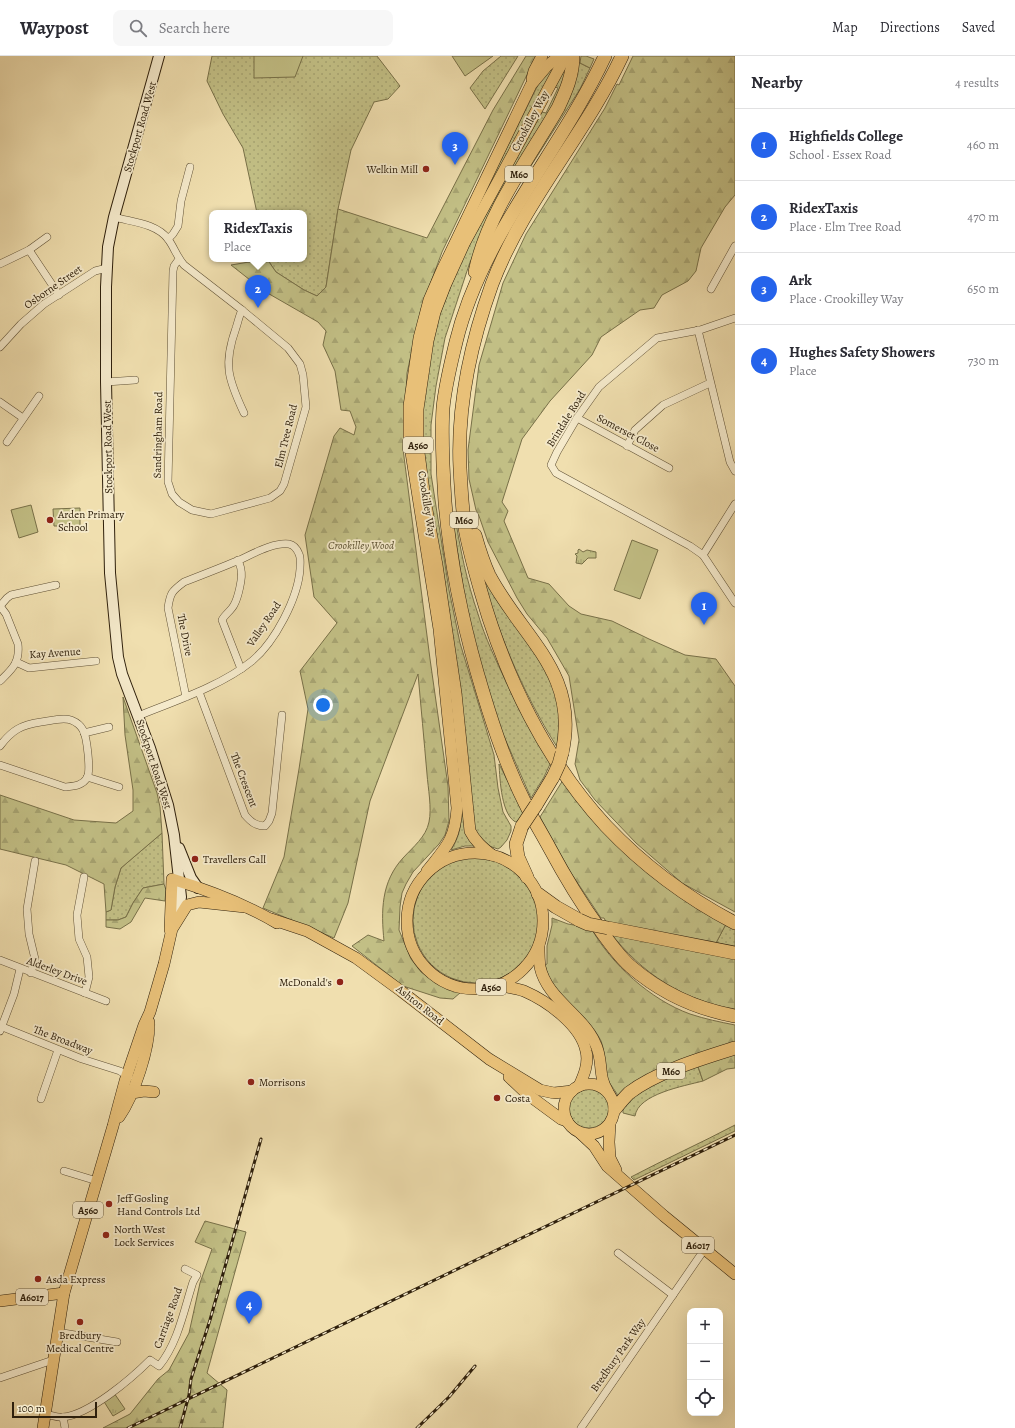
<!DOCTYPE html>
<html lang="en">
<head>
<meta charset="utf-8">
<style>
  :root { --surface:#fff; --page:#f7f7f7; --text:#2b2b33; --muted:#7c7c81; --line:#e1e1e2; --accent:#2563eb }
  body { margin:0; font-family:Alegreya,serif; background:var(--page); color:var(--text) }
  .controls { position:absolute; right:12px; bottom:12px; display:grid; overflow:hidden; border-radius:8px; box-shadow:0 4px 16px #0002 }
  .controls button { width:36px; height:36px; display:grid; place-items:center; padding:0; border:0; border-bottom:1px solid var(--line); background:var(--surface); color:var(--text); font:20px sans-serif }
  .scale { position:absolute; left:12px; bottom:10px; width:85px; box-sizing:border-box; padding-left:4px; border:2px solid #2f200c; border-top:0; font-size:11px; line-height:14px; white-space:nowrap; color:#2f200c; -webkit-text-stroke:3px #f5eacb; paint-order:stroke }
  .you { position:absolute; left:323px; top:649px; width:14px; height:14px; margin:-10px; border:3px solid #fff; border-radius:50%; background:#1a73e8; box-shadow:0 0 0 6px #1a73e833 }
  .badge { display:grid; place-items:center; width:26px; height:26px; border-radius:50%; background:var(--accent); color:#fff; font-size:13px; font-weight:700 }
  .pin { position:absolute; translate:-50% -33px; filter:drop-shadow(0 1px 2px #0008) }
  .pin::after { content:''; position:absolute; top:21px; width:14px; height:12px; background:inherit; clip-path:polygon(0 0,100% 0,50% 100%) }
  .popup { position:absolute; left:209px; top:154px; width:98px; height:52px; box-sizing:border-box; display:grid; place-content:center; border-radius:8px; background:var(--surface); filter:drop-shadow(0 1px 3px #0005); font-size:13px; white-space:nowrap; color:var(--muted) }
  .popup b { font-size:15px; color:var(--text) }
  .popup::after { content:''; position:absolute; left:50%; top:100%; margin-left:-8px; border:8px solid transparent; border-top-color:var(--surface) }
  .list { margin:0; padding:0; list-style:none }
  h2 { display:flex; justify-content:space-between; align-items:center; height:52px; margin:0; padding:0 16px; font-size:17px }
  h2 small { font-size:13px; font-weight:400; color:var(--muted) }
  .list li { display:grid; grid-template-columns:26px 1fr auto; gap:12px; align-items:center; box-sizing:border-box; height:72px; padding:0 16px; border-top:1px solid var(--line) }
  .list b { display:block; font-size:15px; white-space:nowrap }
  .list p { margin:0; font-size:13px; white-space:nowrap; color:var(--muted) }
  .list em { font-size:13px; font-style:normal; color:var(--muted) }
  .icon { flex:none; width:22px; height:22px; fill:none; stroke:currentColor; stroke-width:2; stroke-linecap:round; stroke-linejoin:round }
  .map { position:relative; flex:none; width:735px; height:1372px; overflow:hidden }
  header { display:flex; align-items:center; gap:24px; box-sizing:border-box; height:56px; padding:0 20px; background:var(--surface); border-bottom:1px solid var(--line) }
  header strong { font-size:19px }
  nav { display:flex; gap:22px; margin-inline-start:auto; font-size:14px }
  .search { width:280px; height:36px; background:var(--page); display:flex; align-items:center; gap:10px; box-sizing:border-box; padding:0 14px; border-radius:8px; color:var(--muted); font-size:15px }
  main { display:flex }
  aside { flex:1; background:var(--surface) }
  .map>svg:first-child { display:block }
  .grass { fill:url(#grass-dots); stroke:#787048 }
  .forest { fill:url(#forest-firs); stroke:#787048 }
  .park { fill:url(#park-tufts); stroke:#787048 }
  .garden { fill:#c2bf85; stroke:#787048 }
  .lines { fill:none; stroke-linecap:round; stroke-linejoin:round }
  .minor-casing { stroke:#5f5035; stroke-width:8 }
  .secondary-casing { stroke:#2f200c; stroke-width:12 }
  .primary-casing { stroke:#2f200c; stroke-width:12 }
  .trunk-casing { stroke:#2f200c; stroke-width:12 }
  .motorway-casing { stroke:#2f200c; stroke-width:14 }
  .minor { stroke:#f5eacb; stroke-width:7 }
  .secondary { stroke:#f5eacb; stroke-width:10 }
  .primary { stroke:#e8c078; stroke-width:11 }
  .trunk { stroke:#e8c078; stroke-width:11 }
  .motorway { stroke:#e8c078; stroke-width:13 }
  .rail-casing { stroke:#2f200c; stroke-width:3 }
  .rail { stroke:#f5eacb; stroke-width:1.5; stroke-dasharray:4.5; stroke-linecap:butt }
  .motorway-bridge-casing { stroke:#2f200c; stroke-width:14; stroke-linecap:butt }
  .motorway-bridge { stroke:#e8c078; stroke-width:13 }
  .poi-dot { fill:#8f2418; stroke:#f5eacb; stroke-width:1.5 }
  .labels { text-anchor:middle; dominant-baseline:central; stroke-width:3.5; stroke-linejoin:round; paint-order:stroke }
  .shield { fill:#f5eacb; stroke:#6a5d45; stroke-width:1 }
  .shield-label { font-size:10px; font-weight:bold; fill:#2f200c }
  .street-label { font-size:11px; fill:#2f200c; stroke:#f5eacb }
  .poi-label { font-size:11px; fill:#2f200c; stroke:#f5eacb; text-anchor:start }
  .park-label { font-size:11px; font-style:italic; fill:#5b5030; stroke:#f5eacb }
</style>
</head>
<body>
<header>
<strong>Waypost</strong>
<div class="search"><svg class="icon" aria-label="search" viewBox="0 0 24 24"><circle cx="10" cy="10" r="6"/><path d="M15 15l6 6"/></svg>Search here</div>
<nav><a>Map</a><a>Directions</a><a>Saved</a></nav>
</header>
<main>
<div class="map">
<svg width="735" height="1372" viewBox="0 0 735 1372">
  <defs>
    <pattern id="grass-dots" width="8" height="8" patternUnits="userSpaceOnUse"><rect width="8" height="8" fill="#c2bf85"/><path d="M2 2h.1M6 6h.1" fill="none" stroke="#a7a472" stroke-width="1.8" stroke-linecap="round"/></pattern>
    <pattern id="forest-firs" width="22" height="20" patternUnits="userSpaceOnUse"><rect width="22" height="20" fill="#c2bf85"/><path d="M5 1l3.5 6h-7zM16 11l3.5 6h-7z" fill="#a7a472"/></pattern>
    <pattern id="park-tufts" width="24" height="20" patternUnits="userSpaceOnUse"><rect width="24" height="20" fill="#c2bf85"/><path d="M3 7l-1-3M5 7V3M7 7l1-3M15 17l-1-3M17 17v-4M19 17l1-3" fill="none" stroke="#a7a472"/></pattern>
  </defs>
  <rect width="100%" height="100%" fill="#f0dfaf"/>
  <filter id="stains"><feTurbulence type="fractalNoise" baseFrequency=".005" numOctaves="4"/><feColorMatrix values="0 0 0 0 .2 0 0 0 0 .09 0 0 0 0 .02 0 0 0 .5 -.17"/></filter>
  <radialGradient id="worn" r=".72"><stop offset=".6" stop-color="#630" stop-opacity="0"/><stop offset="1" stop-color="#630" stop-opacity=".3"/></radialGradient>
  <g class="grass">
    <path d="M 212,0 L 377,0 L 400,30 L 388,43 L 374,46 L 351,94 L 338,153 L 326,231 L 317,240 L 304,234 L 276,216 L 267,203 L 304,203 L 304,157 L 257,157 L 243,92 L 223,58 L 207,25 Z"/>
    <path d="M 501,0 L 518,0 L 485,53 L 470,32 L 483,15 Z"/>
    <path d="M 570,0 L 563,33 L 485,171 L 469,209 L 445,282 L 436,330 L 431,369 L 431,418 L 449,534 L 460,587 L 494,699 L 498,732 L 503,756 L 511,770 L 511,775 L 507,784 L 501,791 L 498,793 L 486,789 L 475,777 L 423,403 L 421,355 L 432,278 L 461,204 L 542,56 L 546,57 L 558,32 L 555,31 Z"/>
    <path d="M 560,5 L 454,202 L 441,229 L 425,280 L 417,324 L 415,352 L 416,386 L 419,422 L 449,617 L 458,699 L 463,759 L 466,774 L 476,790 L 465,790 L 451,794 C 458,783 461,773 461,759 C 454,678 445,597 432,517 C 422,447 405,375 418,304 C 430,242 458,188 487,131 C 504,97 521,63 538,29 L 548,15 Z"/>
    <path d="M 578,6 L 590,12 L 580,33 L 522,124 L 520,124 Z"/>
    <path d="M 452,460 L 455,460 C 460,493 467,526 478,558 C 485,582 496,604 506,626 C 519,654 533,681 551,706 L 544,721 L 531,742 L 499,669 L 470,575 Z"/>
    <path d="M 478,505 L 536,594 L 555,633 L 560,664 L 557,691 C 521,634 495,570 478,505 Z"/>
    <path d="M 499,708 L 524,757 L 518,767 C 501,762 500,723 499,708 Z"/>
    <path d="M 162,777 L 164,828 L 143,832 L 133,847 L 126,861 L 118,864 L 106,864 L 106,856 L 111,854 L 115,831 L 121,812 Z"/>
    <circle cx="476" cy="864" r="63"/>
    <path d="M 726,868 L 735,872 L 735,891 L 716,887 Z"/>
    <path d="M 697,1008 L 703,1025 C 684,1030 638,1038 635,1060 L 623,1057 L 623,1053 L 632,1039 Z"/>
    <circle cx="589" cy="1052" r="20"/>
    <path d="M 735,1069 L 735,1075 L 634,1124 L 631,1121 C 665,1103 701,1087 735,1069 Z"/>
  </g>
  <g class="forest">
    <path d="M 526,0 L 536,0 L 442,196 L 421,253 L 407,317 L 403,393 L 430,603 L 448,730 L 449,765 L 445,779 L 439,788 L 413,816 L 406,828 L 402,837 L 400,851 L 399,874 L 411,903 L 421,916 L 432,924 L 447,932 L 461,936 L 453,943 L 440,942 L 403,930 L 352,890 L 368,879 L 384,885 C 381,855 381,826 403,802 C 413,791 426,781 429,766 C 432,752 428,732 427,718 C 424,684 421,651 418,618 L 370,745 L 348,847 L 334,882 L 263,852 L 284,801 L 299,713 L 308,653 L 300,615 L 337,567 L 314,541 L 305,479 L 334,380 L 340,372 L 354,379 L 356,371 L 350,355 L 341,354 L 335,315 L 323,289 L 326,275 L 318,266 L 264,235 L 231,209 L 267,203 L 276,216 L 304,234 L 317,240 L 326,231 L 338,153 L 427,182 L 493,54 Z"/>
    <path d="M 581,0 L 586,0 L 594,3 L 590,12 L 580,7 Z"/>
    <path d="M 633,0 L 735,0 L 735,139 L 725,151 L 701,192 L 696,215 L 688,225 L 662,239 L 654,252 L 640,254 L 601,281 L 592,299 L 550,345 L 522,383 L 502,446 L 508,455 L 504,465 L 528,522 L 549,528 L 569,550 L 581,558 L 612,565 L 649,583 L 685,599 L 716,603 L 735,630 L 735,856 L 682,827 L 636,787 L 595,744 L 580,724 L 575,708 L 579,684 L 569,620 L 547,582 L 527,558 L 517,542 L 488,486 L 479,460 L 476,454 L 469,423 L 468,394 L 479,309 L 503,227 L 526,178 L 605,52 L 617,28 L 619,29 Z"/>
    <path d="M 123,641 L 157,737 L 160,751 L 162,777 L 121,812 L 115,831 L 111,854 L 106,856 L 104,828 L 66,809 L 0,793 L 0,739 L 74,764 L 116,767 L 133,755 L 133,734 L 125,679 Z"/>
    <path d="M 563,724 L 591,760 L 726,868 L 716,887 L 606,866 L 604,862 L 601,862 L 571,817 L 540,761 Z"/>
    <path d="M 164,828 L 166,834 L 165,845 L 145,842 L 131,866 L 120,873 L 106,871 L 106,864 L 118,864 L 126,861 L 133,847 L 143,832 Z"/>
    <path d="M 552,862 L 568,868 L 591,872 C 611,908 651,944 690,958 C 705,963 720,966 735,969 L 735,987 L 619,1042 C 616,1035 611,1030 608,1024 C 603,1012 606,997 601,985 C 587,956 552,941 545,909 L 547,908 L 547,890 L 552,869 Z"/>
    <path d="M 610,876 L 735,899 L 735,953 C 684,945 641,917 610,876 Z"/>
    <path d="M 735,995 L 735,1012 L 727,1013 L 703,1025 L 697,1008 Z"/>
    <path d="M 205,1165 L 246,1176 L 207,1317 L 227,1334 L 223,1372 L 103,1372 L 130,1358 L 158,1323 L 169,1314 L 189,1277 L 200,1227 L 212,1193 L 195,1186 Z"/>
  </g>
  <g class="park">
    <path d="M 579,493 L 583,496 L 587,494 L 596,496 L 596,502 L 588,502 L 582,508 L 576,507 L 577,500 L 575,498 L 578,497 L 578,494 Z"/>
    <path d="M 114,1337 L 125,1353 L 113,1360 L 103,1344 Z"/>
  </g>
  <g class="garden">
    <path d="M 254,0 L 303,0 L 295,21 L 254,22 Z"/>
    <path d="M 452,0 L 493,0 L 465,20 Z"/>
    <path d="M 31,449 L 38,476 L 19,482 L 11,454 Z"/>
    <path d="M 80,452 L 80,470 L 54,470 L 53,453 Z"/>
    <path d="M 632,484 L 658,494 L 640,543 L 614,534 Z"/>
  </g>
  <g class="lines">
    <g class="minor-casing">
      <g id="minor">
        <path d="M 114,161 C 131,166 156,167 168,183 C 174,191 177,201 184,209 L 242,254 L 288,292 L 300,308 L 303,319 L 306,351 L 284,428 L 280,435 L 270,442 L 211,458 L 192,454 L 179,446 L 172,438 L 168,426 L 173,215 L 174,210 L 179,203"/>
        <path d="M 168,183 L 173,178 L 178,170 L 181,145 L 190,111"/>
        <path d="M 29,194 L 59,239"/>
        <path d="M 0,208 L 29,194 L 47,181"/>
        <path d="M 711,233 L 735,190"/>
        <path d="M 242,254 C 239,260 238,266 236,272 C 223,308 228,323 244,357"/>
        <path d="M 735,262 L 700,274 L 657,282 L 599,331 L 577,362 L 557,396 L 551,409 L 556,417 L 690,490 L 703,499 L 735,547"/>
        <path d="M 698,274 L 730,406 L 735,415"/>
        <path d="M 0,291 L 21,268 L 44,248 L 95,215 L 107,212"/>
        <path d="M 106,326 L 135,324"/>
        <path d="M 0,346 L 23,362"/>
        <path d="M 577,362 L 669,412"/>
        <path d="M 7,386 L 39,340"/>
        <path d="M 627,390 L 635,374 L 663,349 L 710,327"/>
        <path d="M 703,499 L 735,448"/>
        <path d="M 238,504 C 239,507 241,511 241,514 C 243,521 238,542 234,549 C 231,555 225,558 222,564 L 241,613"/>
        <path d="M 0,550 L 6,558 L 18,588 C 20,607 12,613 0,625"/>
        <path d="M 0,550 L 7,542 L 11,539 L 56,529"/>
        <path d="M 16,606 L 29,612 L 96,605"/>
        <path d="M 199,636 L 245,759 C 251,766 256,770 265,770 L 269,765 L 272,757 L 282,659"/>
        <path d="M 138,660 C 175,645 221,630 252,605 C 275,586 298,542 300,513 C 300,507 301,502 299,498 C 297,493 294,489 289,488 C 273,486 251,499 237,505 C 220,512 202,519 184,526 C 172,535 170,537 168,552 L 186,641"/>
        <path d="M 84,677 L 109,671"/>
        <path d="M 0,690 C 12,674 21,669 41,666 C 50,665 62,661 71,664 C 76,666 81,670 83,674 C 87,681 91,715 87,722 C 82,730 74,730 65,731 L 0,709"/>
        <path d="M 87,721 L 119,731"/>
        <path d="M 84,821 L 77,859 L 79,883 L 87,901 L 89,921 L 85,937"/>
        <path d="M 0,904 L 106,945"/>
        <path d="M 31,917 L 35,903 L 29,878 L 27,853 L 35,805"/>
        <path d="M 0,970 L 82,1003 L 120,1015 L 129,1021"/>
        <path d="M 0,975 L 14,938 L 20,913"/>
        <path d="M 41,1043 L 58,994"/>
        <path d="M 64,1115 L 97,1125"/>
        <path d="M 618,1197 L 673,1239"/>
        <path d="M 57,1276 L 117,1286"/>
        <path d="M 0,1322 L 53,1304"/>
        <path d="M 45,1358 C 51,1359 57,1362 63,1361 C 89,1359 132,1322 150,1304 L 159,1310 C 178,1287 184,1254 193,1226 L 197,1219 L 185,1213"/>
        <path d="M 63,1361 L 65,1372"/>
        <path d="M 581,1372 L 704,1194"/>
      </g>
    </g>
    <g class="secondary-casing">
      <g id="secondary">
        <path d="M 159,0 L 114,161 L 108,191 L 106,231 L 106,326 L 110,517 L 118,601 L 122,618 L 150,692 L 168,749 L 174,779 L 181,841 L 180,847 L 175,864"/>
        <path d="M 179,792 L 191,822 L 198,832"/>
      </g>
    </g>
    <g class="primary-casing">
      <g id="primary">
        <path d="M 532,23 L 534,15 L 542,0"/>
        <path d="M 492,799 C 482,791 475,785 470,775 L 456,637 L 437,509 L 425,443 L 418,389 L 418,353 L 428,285 L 435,256 L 445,230 L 464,188 L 566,0"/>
        <path d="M 427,815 C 446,791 455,784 457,752 L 439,573 L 409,384 L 409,350 L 419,282 L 429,244 L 442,214 L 531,29 L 547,10 L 559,0"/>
        <path d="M 271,863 L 307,875 L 356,902 L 401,935 L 489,1003 L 540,1034 L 554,1037 L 572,1035"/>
        <path d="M 170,874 L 172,823 C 208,834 245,848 277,867"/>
        <path d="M 509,1021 L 527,1038 L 561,1063 L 567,1065"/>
        <path d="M 132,1037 L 144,1035 L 154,1036"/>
        <path d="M 119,1061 C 134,1040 150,991 149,966"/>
        <path d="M 0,1245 L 64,1237"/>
        <path d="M 43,1372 L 64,1237 L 113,1070 L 118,1051 L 125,1025 L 144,969 L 150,956 L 164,908 L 172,873 L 187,849 L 199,846 L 245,851"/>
      </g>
    </g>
    <g class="trunk-casing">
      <g id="trunk">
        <circle cx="475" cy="865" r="68"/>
        <path d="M 539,889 C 539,896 539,904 540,911 C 547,943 582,958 595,987 C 604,1004 597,1019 608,1036"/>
        <path d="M 497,929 C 506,931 515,932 524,935 C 547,945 581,969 586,995 C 589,1007 584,1019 579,1030"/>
        <circle cx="589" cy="1053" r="25"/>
        <path d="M 610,1067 L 609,1086 L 610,1102 L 616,1114"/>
        <path d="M 579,1076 L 594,1090 L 607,1110 L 664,1160 L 735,1218"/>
      </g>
    </g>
    <g class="motorway-casing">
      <g id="motorway">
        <path d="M 605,0 C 559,98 482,179 456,286 C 451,307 445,330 443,352 C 441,383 443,415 445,446 C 450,504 461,560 477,616 C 490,661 504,705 525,747 C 532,762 541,776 549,791 C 564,819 580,846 599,872 C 608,885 618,899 630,910 C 660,936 696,953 735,960"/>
        <path d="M 622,0 C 585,79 523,146 492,228 C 471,286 457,350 460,412 C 461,432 462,452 465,472 C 469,494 475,515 481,536 C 505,621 546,705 606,770 C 643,809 687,842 735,867"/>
        <path d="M 475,216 C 487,158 529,102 558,52 C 566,35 573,19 573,0"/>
        <path d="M 475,479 C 479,493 483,506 489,519 C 522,582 580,617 562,697"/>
        <path d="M 536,749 L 553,721"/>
        <path d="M 522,770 L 516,788 L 518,801 L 527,821"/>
        <path d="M 538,838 L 556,851 L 579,864"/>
        <path d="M 608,872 L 735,897"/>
        <path d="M 615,1053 C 619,1048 624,1042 629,1037 C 656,1016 703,1002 735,992"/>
      </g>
    </g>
    <use href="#minor" class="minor"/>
    <use href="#secondary" class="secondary"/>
    <use href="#primary" class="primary"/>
    <use href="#trunk" class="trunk"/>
    <use href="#motorway" class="motorway"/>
    <g class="rail-casing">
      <g id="rail">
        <path d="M 128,1372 L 735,1079"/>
        <path d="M 180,1372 L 189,1339 L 191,1323 L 210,1264 L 261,1083"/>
        <path d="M 417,1372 L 449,1341 L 475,1310"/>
      </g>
    </g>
    <use href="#rail" class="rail"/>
    <g class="motorway-bridge-casing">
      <g id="motorway-bridge">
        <path d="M 553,721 L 559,708 L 562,697"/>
        <path d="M 522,770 L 536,749"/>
        <path d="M 579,864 L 588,868 L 608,872"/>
      </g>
    </g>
    <use href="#motorway-bridge" class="motorway-bridge"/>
  </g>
  <g class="poi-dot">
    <circle cx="426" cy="113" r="4"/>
    <circle cx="50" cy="464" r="4"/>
    <circle cx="195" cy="803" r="4"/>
    <circle cx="340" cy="926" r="4"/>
    <circle cx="251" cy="1026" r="4"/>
    <circle cx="497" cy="1042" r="4"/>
    <circle cx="109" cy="1148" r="4"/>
    <circle cx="106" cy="1179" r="4"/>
    <circle cx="38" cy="1223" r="4"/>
    <circle cx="80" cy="1266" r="4"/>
  </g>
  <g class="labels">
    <g class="shield">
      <rect x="505" y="110" width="28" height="16" rx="3"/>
      <rect x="403" y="381" width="30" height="16" rx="3"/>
      <rect x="450" y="456" width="28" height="16" rx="3"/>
      <rect x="476" y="923" width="30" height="16" rx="3"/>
      <rect x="657" y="1007" width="28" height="16" rx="3"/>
      <rect x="73" y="1146" width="30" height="16" rx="3"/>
      <rect x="682" y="1181" width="32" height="16" rx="3"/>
      <rect x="16" y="1233" width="32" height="16" rx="3"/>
    </g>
    <g class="shield-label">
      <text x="519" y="118">M60</text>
      <text x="418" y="389">A560</text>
      <text x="464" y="464">M60</text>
      <text x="491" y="931">A560</text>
      <text x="671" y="1015">M60</text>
      <text x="88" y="1154">A560</text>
      <text x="698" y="1189">A6017</text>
      <text x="32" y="1241">A6017</text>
    </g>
    <g class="street-label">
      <text transform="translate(530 65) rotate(-62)">Crookilley Way</text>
      <text transform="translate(140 71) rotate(-74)">Stockport Road West</text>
      <text transform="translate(53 231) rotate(-35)">Osborne Street</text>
      <text transform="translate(566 363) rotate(-58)">Brindale Road</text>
      <text transform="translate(628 377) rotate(28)">Somerset Close</text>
      <text transform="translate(158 379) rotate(-89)">Sandringham Road</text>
      <text transform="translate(286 380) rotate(-76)">Elm Tree Road</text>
      <text transform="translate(108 391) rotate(-91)">Stockport Road West</text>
      <text transform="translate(427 448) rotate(81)">Crookilley Way</text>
      <text transform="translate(264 568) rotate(-56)">Valley Road</text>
      <text transform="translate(185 579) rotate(79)">The Drive</text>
      <text transform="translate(55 597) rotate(-4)">Kay Avenue</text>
      <text transform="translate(154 708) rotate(72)">Stockport Road West</text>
      <text transform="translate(244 724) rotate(69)">The Crescent</text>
      <text transform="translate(57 915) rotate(20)">Alderley Drive</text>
      <text transform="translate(420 949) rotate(38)">Ashton Road</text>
      <text transform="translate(63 984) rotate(21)">The Broadway</text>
      <text transform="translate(168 1262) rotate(-70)">Carriage Road</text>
      <text transform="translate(618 1299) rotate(-55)">Bredbury Park Way</text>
    </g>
    <g class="poi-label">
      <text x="418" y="113" text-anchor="end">Welkin Mill</text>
      <text x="58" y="458">Arden Primary<tspan x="58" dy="13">School</tspan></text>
      <text x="203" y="803">Travellers Call</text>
      <text x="332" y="926" text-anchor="end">McDonald's</text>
      <text x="259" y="1026">Morrisons</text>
      <text x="505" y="1042">Costa</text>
      <text x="117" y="1142">Jeff Gosling<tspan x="117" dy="13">Hand Controls Ltd</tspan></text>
      <text x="114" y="1173">North West<tspan x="114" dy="13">Lock Services</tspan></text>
      <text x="46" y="1223">Asda Express</text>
      <text x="80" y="1279" text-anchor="middle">Bredbury<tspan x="80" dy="13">Medical Centre</tspan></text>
    </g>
    <g class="park-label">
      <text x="361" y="489">Crookilley Wood</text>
    </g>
  </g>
  <rect width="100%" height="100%" filter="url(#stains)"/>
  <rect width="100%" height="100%" fill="url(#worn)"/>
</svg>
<div class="controls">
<button>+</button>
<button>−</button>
<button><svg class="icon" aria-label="locate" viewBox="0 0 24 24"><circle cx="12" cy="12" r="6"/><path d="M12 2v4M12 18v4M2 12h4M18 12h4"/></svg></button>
</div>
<div class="scale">100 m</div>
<div class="you"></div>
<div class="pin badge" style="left:704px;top:569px">1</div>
<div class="pin badge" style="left:258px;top:252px">2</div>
<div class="popup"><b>RidexTaxis</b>Place</div>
<div class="pin badge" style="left:455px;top:109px">3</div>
<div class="pin badge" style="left:249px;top:1268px">4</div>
</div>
<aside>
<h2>Nearby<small>4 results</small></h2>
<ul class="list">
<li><span class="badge">1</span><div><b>Highfields College</b><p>School · Essex Road</p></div><em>460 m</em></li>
<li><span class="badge">2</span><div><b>RidexTaxis</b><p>Place · Elm Tree Road</p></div><em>470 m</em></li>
<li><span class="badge">3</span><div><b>Ark</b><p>Place · Crookilley Way</p></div><em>650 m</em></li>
<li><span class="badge">4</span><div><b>Hughes Safety Showers</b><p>Place</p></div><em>730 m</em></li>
</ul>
</aside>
</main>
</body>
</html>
